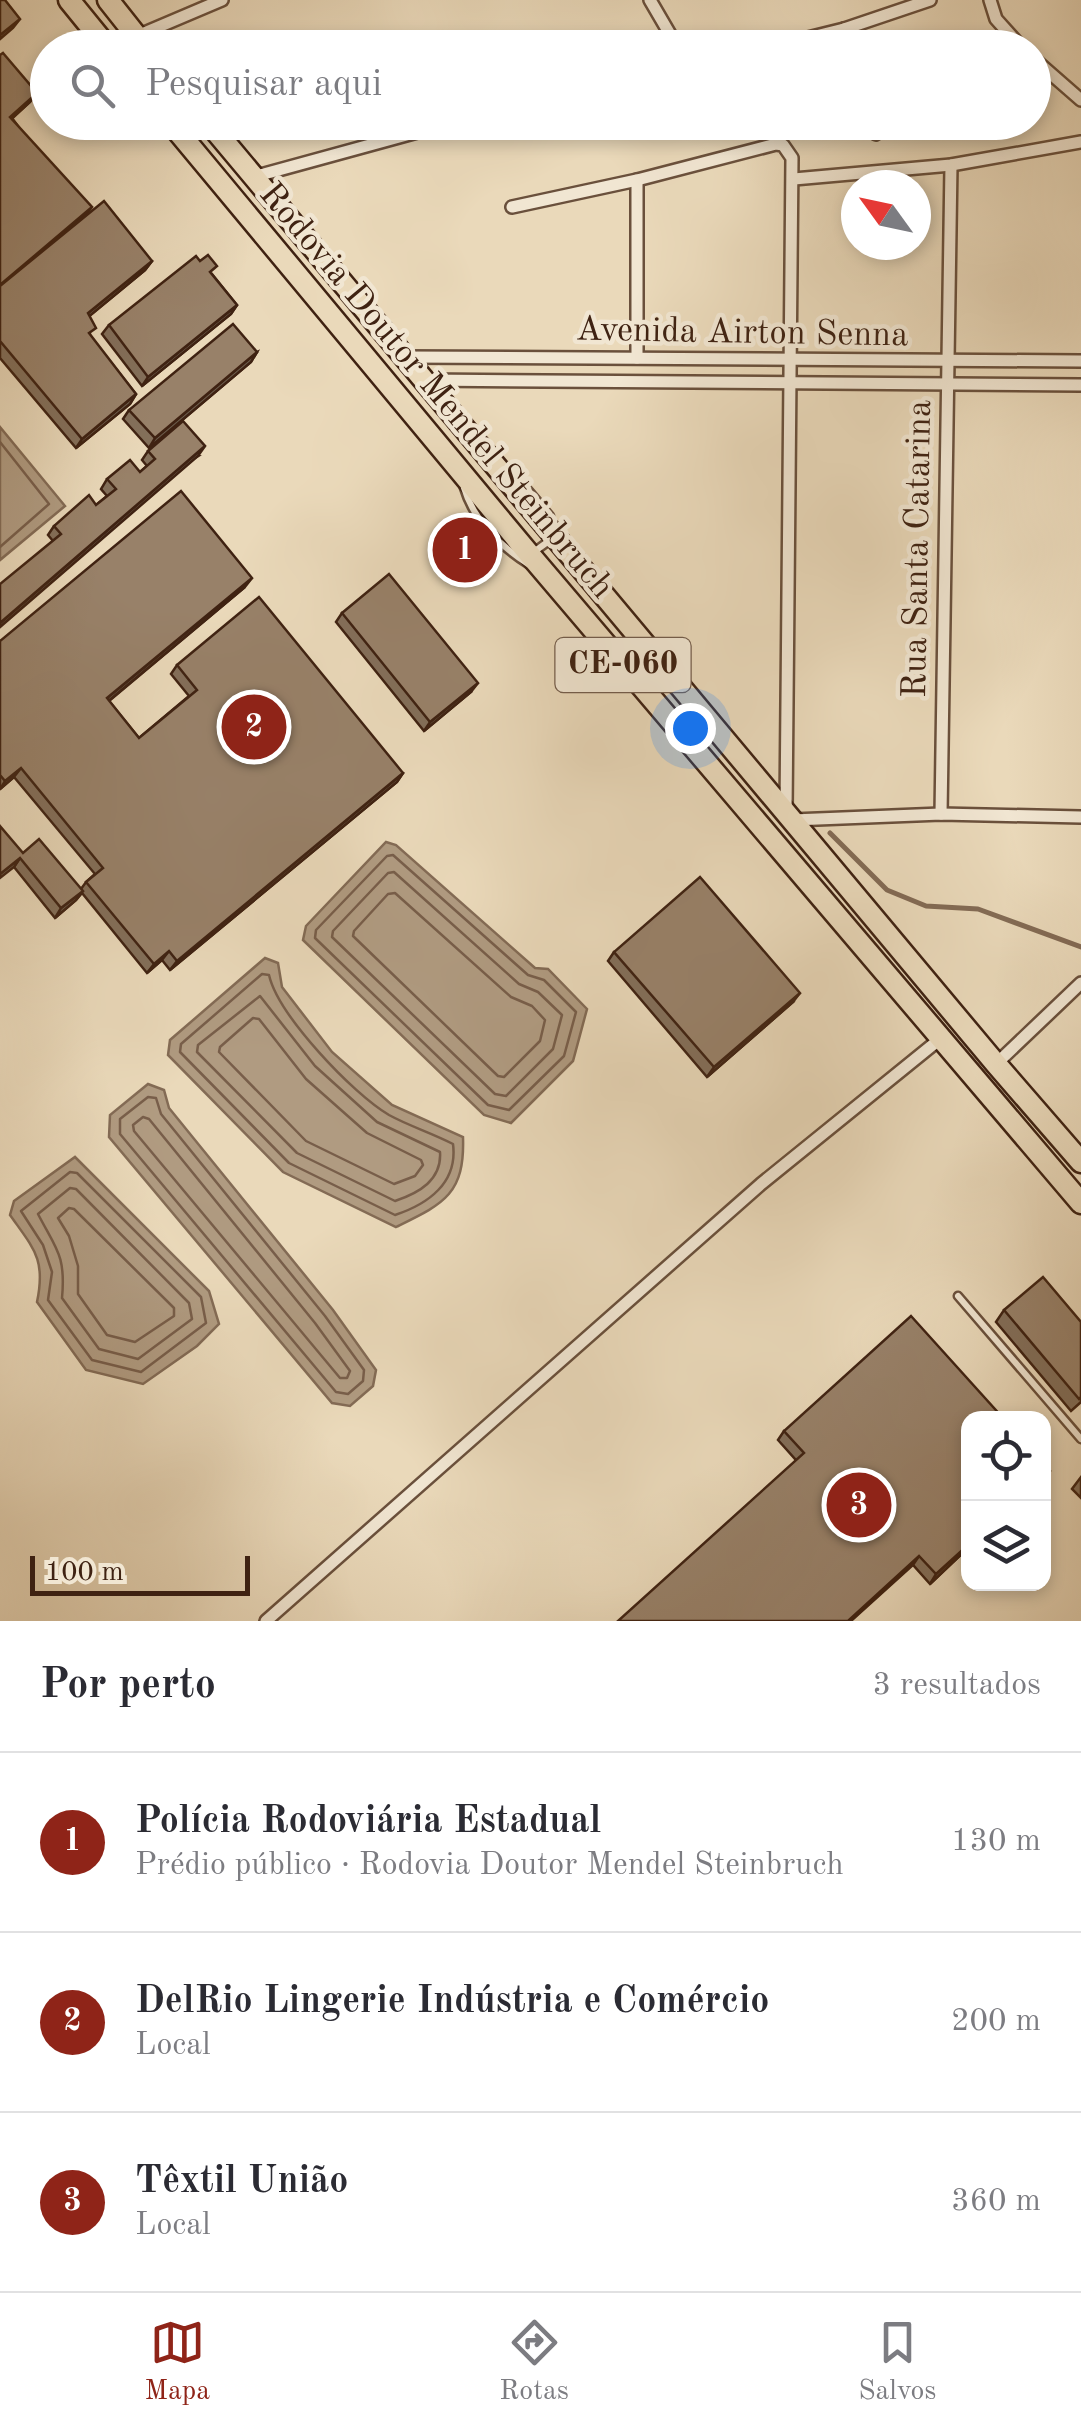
<!DOCTYPE html>
<html lang="pt">
<head>
<meta charset="utf-8">
<style>
  :root { --surface:#fff; --page:#f2f2f3; --text:#2b2b33; --muted:#7c7c81; --line:#e1e1e2; --accent:#8f2418 }
  body { margin:0; font-family:"Old Standard TT",serif; background:var(--page); color:var(--text) }
  .controls { position:absolute; right:30px; bottom:30px; display:grid; overflow:hidden; border-radius:20px; box-shadow:0 5px 15px #0003 }
  .controls button { width:90px; height:90px; display:grid; place-items:center; padding:0; border:0; border-bottom:2px solid var(--line); background:var(--surface); color:var(--text); font:50px sans-serif }
  .compass { position:absolute; left:841px; top:170px; width:90px; height:90px; border-radius:50%; background:var(--surface); box-shadow:0 5px 15px #0003; rotate:303deg }
  .scale { position:absolute; left:30px; bottom:25px; width:220px; box-sizing:border-box; padding-left:10px; border:5px solid #3f2212; border-top:0; font-size:28px; line-height:35px; white-space:nowrap; color:#3f2212; -webkit-text-stroke:8px #f1e6d2; paint-order:stroke }
  .you { position:absolute; left:690px; top:728px; width:35px; height:35px; margin:-25px; border:8px solid #fff; border-radius:50%; background:#1a73e8; box-shadow:0 0 0 15px #1a73e833 }
  .badge { display:grid; place-items:center; width:65px; height:65px; border-radius:50%; background:var(--accent); color:#fff; font-size:32px; font-weight:700 }
  .pin { position:absolute; translate:-50% -50%; border:5px solid #fff; box-shadow:0 2px 10px #0006 }
  .list { margin:0; padding:0; list-style:none }
  h2 { display:flex; justify-content:space-between; align-items:center; height:130px; margin:0; padding:0 40px; font-size:42px }
  h2 small { font-size:32px; font-weight:400; color:var(--muted) }
  .list li { display:grid; grid-template-columns:65px 1fr auto; gap:30px; align-items:center; box-sizing:border-box; height:180px; padding:0 40px; border-top:2px solid var(--line) }
  .list b { display:block; font-size:38px; white-space:nowrap }
  .list p { margin:0; font-size:32px; white-space:nowrap; color:var(--muted) }
  .list em { font-size:32px; font-style:normal; color:var(--muted) }
  .icon { flex:none; width:55px; height:55px; fill:none; stroke:currentColor; stroke-width:2; stroke-linecap:round; stroke-linejoin:round }
  .map { position:relative; flex:none; width:1081px; height:1621px; overflow:hidden }
  .search { position:absolute; background:var(--surface); box-shadow:0 5px 15px #0003; left:30px; right:30px; top:30px; height:110px; display:flex; align-items:center; gap:25px; box-sizing:border-box; padding:0 35px; border-radius:55px; color:var(--muted); font-size:38px }
  .sheet { height:670px; background:var(--surface) }
  nav { display:flex; justify-content:space-around; align-items:center; box-sizing:border-box; height:140px; border-top:2px solid var(--line); background:var(--surface); font-size:28px; color:var(--muted) }
  nav a { display:grid; justify-items:center; gap:5px }
  nav .on { color:var(--accent) }
  .map>svg:first-child { display:block }
  .water { fill:#b09b81; stroke:#836b55; stroke-width:2.5 }
  .lines { fill:none; stroke-linecap:round; stroke-linejoin:round }
  .shore { stroke:#785e4a; stroke-width:2.5 }
  .stream { stroke:#836b55; stroke-width:5 }
  .lane-casing { stroke:#6a503c; stroke-width:11 }
  .street-casing { stroke:#6a503c; stroke-width:16 }
  .highway-casing { stroke:#3f2212; stroke-width:25 }
  .lane { stroke:#f1e6d2; stroke-width:6 }
  .street { stroke:#f1e6d2; stroke-width:11 }
  .highway { stroke:#ead9ba; stroke-width:20 }
  .wall { fill:#836f5a; stroke:#3f2212; stroke-width:2.5 }
  .shaded-wall { fill:#6a5a4a; stroke:#3f2212; stroke-width:2.5 }
  .building { fill:#988169; stroke:#3f2212; stroke-width:2.5 }
  .labels { text-anchor:middle; dominant-baseline:central; stroke-width:9; stroke-linejoin:round; paint-order:stroke }
  .shield { fill:#f1e6d2; stroke:#745d4c; stroke-width:2.5 }
  .shield-label { font-size:32px; font-weight:bold; fill:#3f2212 }
  .street-label { font-size:35px; fill:#3f2212; stroke:#f1e6d2 }
</style>
</head>
<body>
<div class="map">
<svg width="1081" height="1621" viewBox="0 0 1081 1621">
  <rect width="100%" height="100%" fill="#ead9ba"/>
  <filter id="stains"><feTurbulence type="fractalNoise" baseFrequency=".002" numOctaves="4"/><feColorMatrix values="0 0 0 0 .2 0 0 0 0 .09 0 0 0 0 .02 0 0 0 .5 -.17"/></filter>
  <radialGradient id="worn" r=".72"><stop offset=".6" stop-color="#630" stop-opacity="0"/><stop offset="1" stop-color="#630" stop-opacity=".3"/></radialGradient>
  <g class="water">
    <path d="M 0,427 L 65,506 L 0,560 Z"/>
    <path d="M 386,842 L 396,845 L 535,968 L 548,969 L 587,1009 L 573,1061 L 511,1123 L 484,1115 L 303,940 L 306,926 Z"/>
    <path d="M 265,958 L 278,963 L 282,987 L 332,1052 L 392,1105 L 463,1137 C 465,1195 443,1204 396,1227 L 283,1172 L 168,1055 L 170,1040 Z"/>
    <path d="M 148,1084 L 164,1090 L 169,1108 L 333,1310 L 376,1370 L 373,1386 L 350,1406 L 332,1403 L 109,1137 L 110,1115 Z"/>
    <path d="M 75,1157 L 209,1291 L 219,1324 L 197,1346 L 143,1384 L 86,1370 L 37,1302 C 46,1259 34,1249 10,1215 L 14,1201 Z"/>
  </g>
  <g class="lines">
    <g class="shore">
      <path d="M 0,442 L 49,504 L 0,547"/>
      <path d="M 393,855 L 528,975 L 544,980 L 576,1012 L 564,1056 L 509,1110 L 488,1105 L 315,938 L 316,930 L 387,856 Z"/>
      <path d="M 394,872 L 519,984 L 538,992 L 562,1015 L 553,1049 L 506,1096 L 495,1094 L 332,937 L 333,931 L 388,873 Z"/>
      <path d="M 395,893 L 511,997 L 532,1006 L 545,1020 L 540,1041 L 504,1077 L 498,1076 L 353,936 L 354,931 L 388,894 Z"/>
      <path d="M 262,974 L 269,975 C 278,1015 353,1094 389,1115 C 409,1126 432,1133 453,1144 C 458,1183 428,1204 395,1215 L 289,1163 L 180,1052 L 181,1044 Z"/>
      <path d="M 260,996 L 315,1066 L 377,1122 L 440,1152 C 442,1180 419,1193 395,1201 L 297,1153 L 197,1052 L 198,1045 Z"/>
      <path d="M 253,1018 L 259,1019 L 306,1079 L 367,1133 L 421,1160 L 423,1165 L 415,1176 L 394,1184 L 306,1141 L 219,1052 L 220,1047 Z"/>
      <path d="M 148,1097 L 156,1098 L 161,1114 L 325,1316 L 364,1370 L 363,1381 L 348,1394 L 336,1392 L 120,1134 L 120,1119 Z"/>
      <path d="M 143,1117 L 149,1119 L 315,1323 L 350,1371 L 347,1378 L 340,1378 L 134,1131 L 133,1125 Z"/>
      <path d="M 70,1172 L 77,1173 L 201,1297 L 206,1323 L 141,1372 L 92,1360 L 48,1300 L 52,1272 L 43,1245 L 21,1211 Z"/>
      <path d="M 70,1188 L 76,1189 L 189,1303 L 192,1319 L 138,1359 L 99,1349 L 62,1298 C 66,1255 56,1249 38,1214 Z"/>
      <path d="M 69,1208 L 74,1209 L 174,1308 L 174,1316 L 135,1342 L 107,1335 L 78,1294 L 78,1266 L 69,1236 L 58,1218 Z"/>
    </g>
    <path class="stream" d="M 830,833 L 887,890 L 926,906 L 978,909 L 1081,947"/>
    <g class="lane-casing">
      <g id="lane">
        <path d="M 523,484 L 550,516"/>
        <path d="M 464,488 C 474,521 499,545 528,564"/>
        <path d="M 531,554 L 553,538"/>
        <path d="M 958,1296 L 1081,1439"/>
      </g>
    </g>
    <g class="street-casing">
      <g id="street">
        <path d="M 650,0 L 678,48"/>
        <path d="M 990,0 L 996,19 L 1022,48"/>
        <path d="M 844,29 L 850,48"/>
        <path d="M 137,36 L 222,0"/>
        <path d="M 767,48 L 844,29 L 930,0"/>
        <path d="M 1034,59 L 1081,100"/>
        <path d="M 873,122 L 876,134"/>
        <path d="M 253,177 L 454,122"/>
        <path d="M 794,179 L 951,165 L 1081,142"/>
        <path d="M 637,180 L 637,358"/>
        <path d="M 512,207 L 637,180 L 776,144 L 783,145 L 792,158 L 786,811"/>
        <path d="M 405,357 L 1081,361"/>
        <path d="M 423,380 L 1081,385"/>
        <path d="M 941,814 L 951,165"/>
        <path d="M 793,820 L 941,814 L 1081,817"/>
        <path d="M 996,1064 L 1081,983"/>
        <path d="M 266,1621 L 761,1184 L 940,1039"/>
      </g>
    </g>
    <g class="highway-casing">
      <g id="highway">
        <path d="M 69,0 L 108,48"/>
        <path d="M 108,0 L 146,48"/>
        <path d="M 170,122 L 530,555 L 1081,1203"/>
        <path d="M 208,122 L 996,1064 L 1081,1162"/>
      </g>
    </g>
    <use href="#lane" class="lane"/>
    <use href="#street" class="street"/>
    <use href="#highway" class="highway"/>
  </g>
  <g class="wall">
    <path d="M 0,55 L 37,93 L 30,102 L 12,118 L 85,216 L 152,261 L 145,270 L 89,316 L 90,336 L 136,394 L 130,404 L 76,448 L 0,358 Z"/>
    <path d="M 212,274 L 237,305 L 231,314 L 142,386 L 102,334 L 109,325 Z"/>
    <path d="M 257,352 L 251,362 L 149,448 L 123,419 L 129,410 Z"/>
    <path d="M 148,451 L 198,456 L 53,541 L 48,535 L 54,526 L 96,505 L 107,496 L 101,489 L 107,479 L 140,472 L 147,466 L 142,460 Z"/>
    <path d="M 487,541 L 482,547 L 461,567 L 449,553 L 453,547 Z"/>
    <path d="M 245,587 L 109,701 L 139,738 L 189,696 L 171,674 L 177,665 L 403,773 L 397,782 L 170,970 L 162,960 L 147,973 L 82,893 L 76,900 L 55,918 L 14,867 L 23,853 L 81,889 L 86,882 L 95,874 L 14,777 L 0,789 L 0,641 Z"/>
    <path d="M 342,613 L 471,692 L 424,731 L 336,622 Z"/>
    <path d="M 614,952 L 793,1002 L 707,1077 L 608,961 Z"/>
    <path d="M 1004,1310 L 1081,1322 L 1081,1402 L 1071,1411 L 996,1322 Z"/>
    <path d="M 784,1431 L 968,1548 L 930,1584 L 913,1565 L 796,1460 L 778,1440 Z"/>
    <path d="M 1081,1477 L 1081,1498 L 1072,1489 Z"/>
  </g>
  <g class="shaded-wall">
    <path d="M 20,19 L 13,28 L 0,39 L 0,35 Z"/>
    <path d="M 37,93 L 30,102 L 4,126 L 10,117 Z"/>
    <path d="M 92,207 L 85,216 L 0,285 Z"/>
    <path d="M 152,261 L 145,270 L 81,323 L 88,313 Z"/>
    <path d="M 237,305 L 231,314 L 142,386 L 148,377 Z"/>
    <path d="M 257,352 L 251,362 L 149,448 L 155,438 Z"/>
    <path d="M 136,394 L 130,404 L 76,448 L 82,439 Z"/>
    <path d="M 205,446 L 198,456 L 0,627 L 0,623 Z"/>
    <path d="M 252,578 L 245,587 L 100,708 L 107,698 Z"/>
    <path d="M 478,683 L 471,692 L 424,731 L 430,722 Z"/>
    <path d="M 21,768 L 14,777 L 0,789 L 5,781 Z"/>
    <path d="M 403,773 L 397,782 L 170,970 L 177,961 Z"/>
    <path d="M 20,858 L 14,867 L 0,878 L 0,874 Z"/>
    <path d="M 83,891 L 76,900 L 55,918 L 61,908 Z"/>
    <path d="M 169,951 L 162,960 L 147,973 L 154,964 Z"/>
    <path d="M 800,993 L 793,1002 L 707,1077 L 714,1067 Z"/>
    <path d="M 968,1545 L 968,1548 L 930,1584 L 936,1574 Z"/>
    <path d="M 919,1556 L 913,1565 L 851,1621 L 848,1621 Z"/>
  </g>
  <g class="building">
    <path d="M 0,0 L 5,0 L 20,19 L 0,35 Z"/>
    <path d="M 3,53 L 37,93 L 10,117 L 92,207 L 0,285 L 0,55 Z"/>
    <path d="M 104,201 L 152,261 L 88,313 L 96,328 L 89,333 L 136,394 L 82,439 L 0,341 L 0,286 Z"/>
    <path d="M 208,255 L 217,266 L 210,272 L 237,305 L 148,377 L 109,325 L 196,256 L 200,261 Z"/>
    <path d="M 233,324 L 257,352 L 155,438 L 129,410 Z"/>
    <path d="M 183,421 L 205,446 L 0,623 L 0,584 L 61,534 L 54,526 L 89,495 L 96,505 L 116,489 L 107,479 L 130,460 L 140,472 L 155,459 L 148,451 Z"/>
    <path d="M 181,491 L 252,578 L 107,698 L 139,738 L 197,690 L 177,665 L 259,597 L 403,773 L 177,961 L 169,951 L 154,964 L 86,882 L 103,868 L 21,768 L 5,781 L 0,775 L 0,641 Z"/>
    <path d="M 475,528 L 487,541 L 465,560 L 453,547 Z"/>
    <path d="M 389,574 L 478,683 L 430,722 L 342,613 Z"/>
    <path d="M 0,826 L 23,853 L 39,839 L 83,891 L 61,908 L 20,858 L 0,874 Z"/>
    <path d="M 700,877 L 800,993 L 714,1067 L 614,952 Z"/>
    <path d="M 1043,1277 L 1081,1322 L 1081,1397 L 1079,1399 L 1004,1310 Z"/>
    <path d="M 911,1316 L 1003,1418 L 968,1418 L 968,1545 L 936,1574 L 919,1556 L 848,1621 L 618,1621 L 804,1453 L 784,1431 Z"/>
    <path d="M 1044,1463 L 1050,1471 L 1044,1477 Z"/>
  </g>
  <g class="labels">
    <rect class="shield" x="555.5" y="638" width="135" height="54" rx="8"/>
    <g class="shield-label">
      <text x="623" y="665">CE-060</text>
    </g>
    <g class="street-label">
      <text transform="translate(742 333) rotate(1)">Avenida Airton Senna</text>
      <text transform="translate(436 391) rotate(50)">Rodovia Doutor Mendel Steinbruch</text>
      <text transform="translate(918 549) rotate(-89)">Rua Santa Catarina</text>
    </g>
  </g>
  <rect width="100%" height="100%" filter="url(#stains)"/>
  <rect width="100%" height="100%" fill="url(#worn)"/>
</svg>
<div class="controls">
<button><svg class="icon" aria-label="locate" viewBox="0 0 24 24"><circle cx="12" cy="12" r="6"/><path d="M12 2v4M12 18v4M2 12h4M18 12h4"/></svg></button>
<button><svg class="icon" aria-label="layers" viewBox="0 0 24 24"><path d="M12 4l9 5-9 5-9-5zM3 14l9 5 9-5"/></svg></button>
</div>
<svg class="compass" viewBox="-18 -18 36 36"><path d="M0-13l5 13h-10z" fill="#e53935"/><path d="M0 13l5-13h-10z" fill="#7c7c81"/></svg>
<div class="scale">100 m</div>
<div class="you"></div>
<div class="pin badge" style="left:465px;top:550px">1</div>
<div class="pin badge" style="left:254px;top:727px">2</div>
<div class="pin badge" style="left:859px;top:1505px">3</div>
<div class="search"><svg class="icon" aria-label="search" viewBox="0 0 24 24"><circle cx="10" cy="10" r="6"/><path d="M15 15l6 6"/></svg>Pesquisar aqui</div>
</div>
<section class="sheet">
<h2>Por perto<small>3 resultados</small></h2>
<ul class="list">
<li><span class="badge">1</span><div><b>Polícia Rodoviária Estadual</b><p>Prédio público · Rodovia Doutor Mendel Steinbruch</p></div><em>130 m</em></li>
<li><span class="badge">2</span><div><b>DelRio Lingerie Indústria e Comércio</b><p>Local</p></div><em>200 m</em></li>
<li><span class="badge">3</span><div><b>Têxtil União</b><p>Local</p></div><em>360 m</em></li>
</ul>
</section>
<nav>
<a class="on"><svg class="icon" aria-label="map" viewBox="0 0 24 24"><path d="M3 6l6-2 6 2 6-2v14l-6 2-6-2-6 2zM9 4v14M15 6v14"/></svg>Mapa</a>
<a><svg class="icon" aria-label="directions" viewBox="0 0 24 24"><path d="M12 3l9 9-9 9-9-9zM9 14v-3h6M13 9l2 2-2 2"/></svg>Rotas</a>
<a><svg class="icon" aria-label="saved" viewBox="0 0 24 24"><path d="M7 4h10v16l-5-4-5 4z"/></svg>Salvos</a>
</nav>
</body>
</html>
